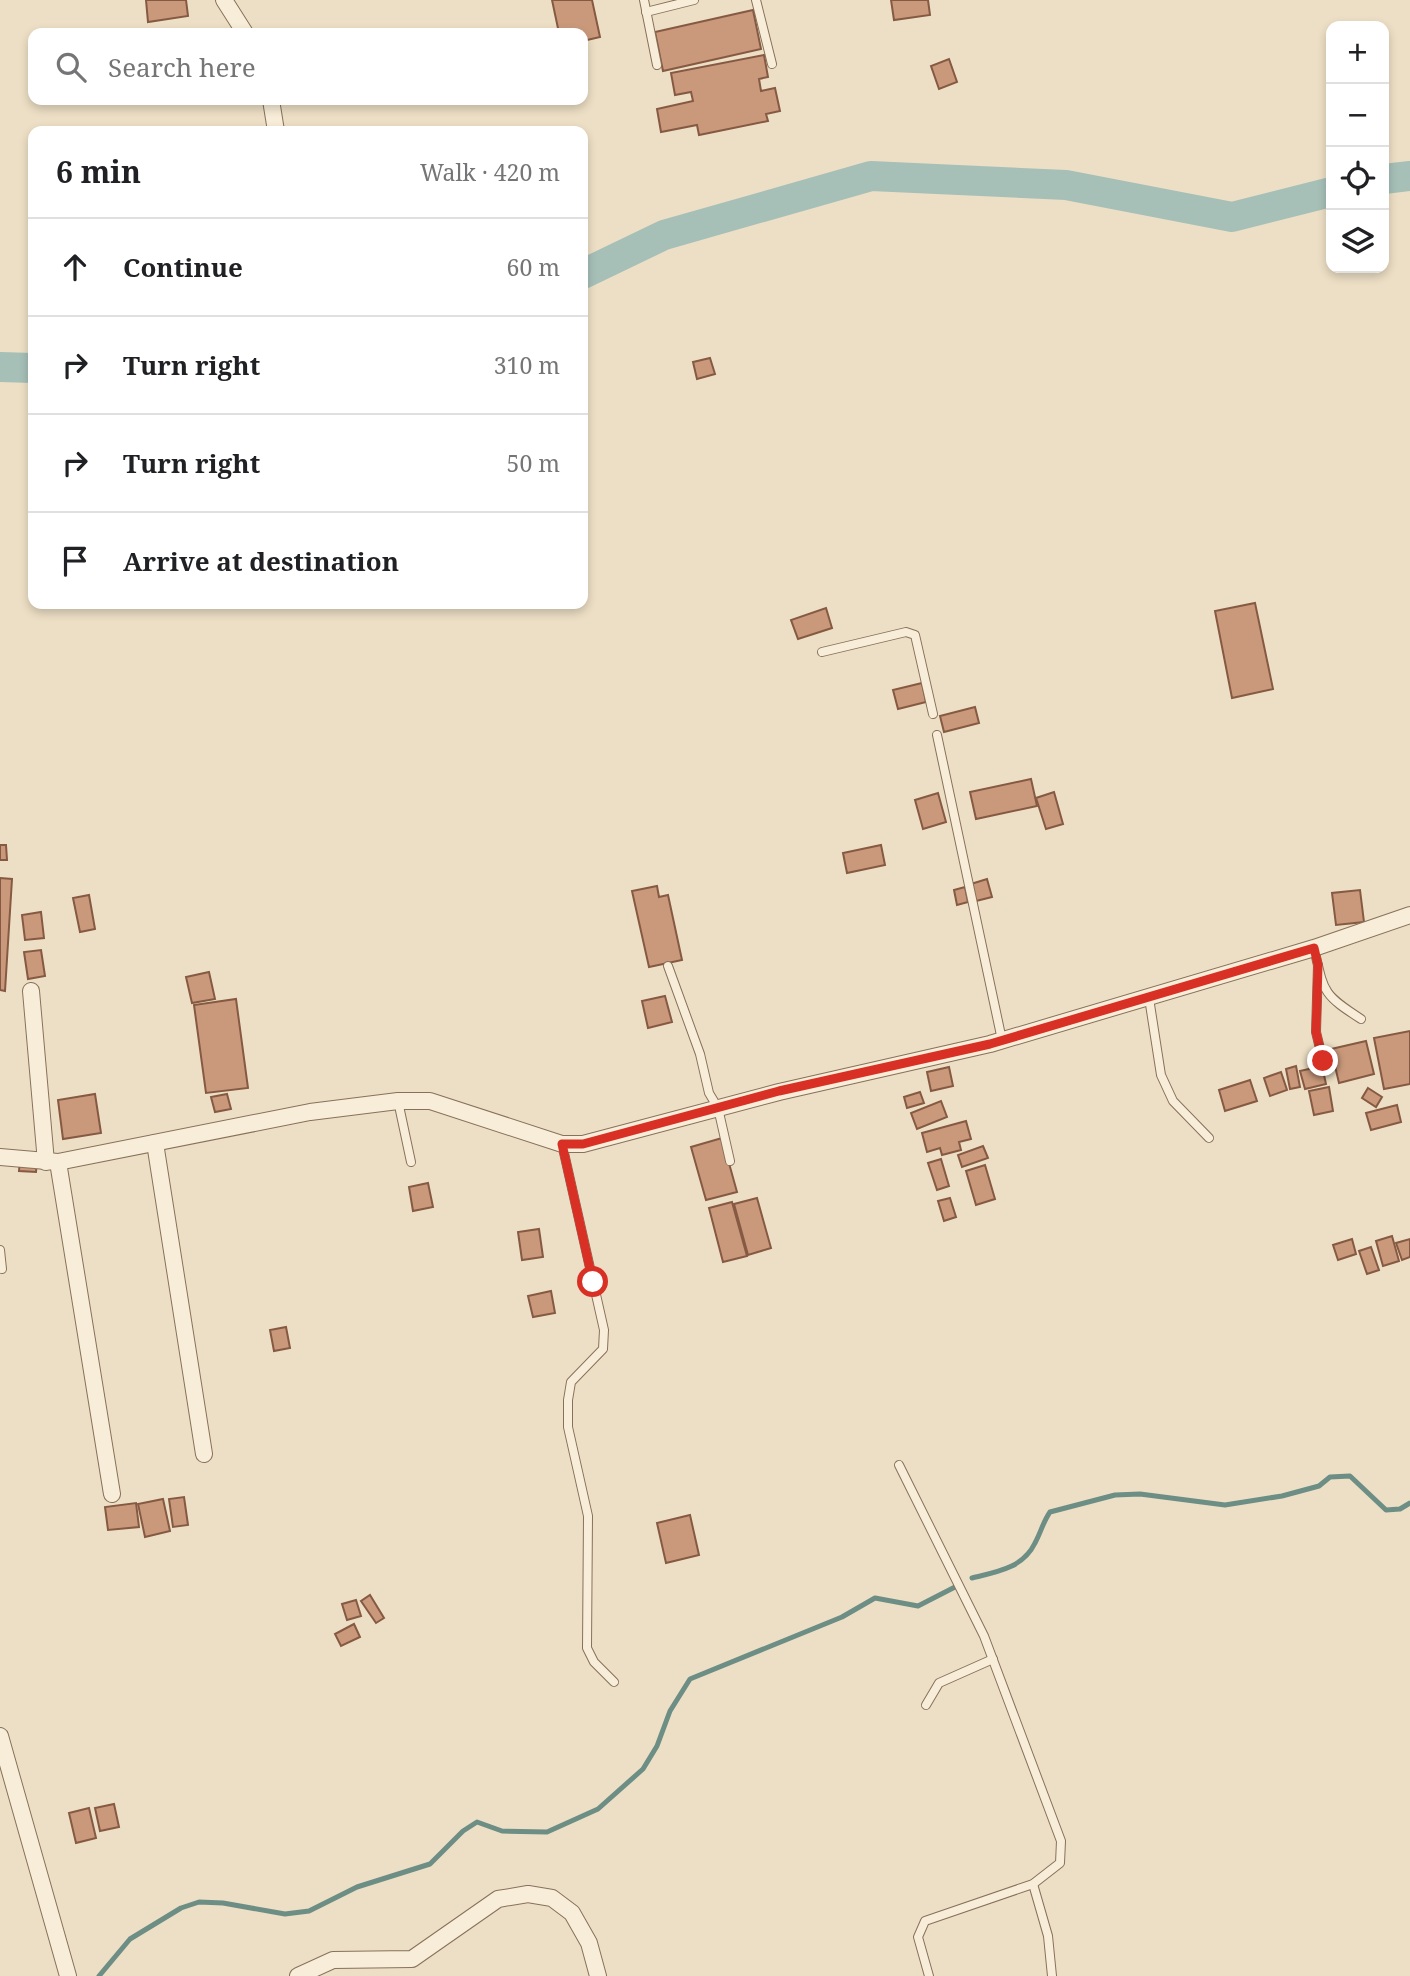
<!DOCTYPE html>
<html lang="en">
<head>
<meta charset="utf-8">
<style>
  :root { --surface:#fff; --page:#f2f2f2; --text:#202124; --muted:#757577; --line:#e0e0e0 }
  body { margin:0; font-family:"Noto Serif",serif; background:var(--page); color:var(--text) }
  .controls { position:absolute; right:21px; top:21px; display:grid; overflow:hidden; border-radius:14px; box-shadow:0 4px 10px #0003 }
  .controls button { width:63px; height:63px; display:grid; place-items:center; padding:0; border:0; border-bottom:2px solid var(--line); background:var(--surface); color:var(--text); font:35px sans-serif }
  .stop { position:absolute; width:21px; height:21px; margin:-16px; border:5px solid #d93025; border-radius:50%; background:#fff }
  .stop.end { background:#d93025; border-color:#fff; box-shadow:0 2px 7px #0008 }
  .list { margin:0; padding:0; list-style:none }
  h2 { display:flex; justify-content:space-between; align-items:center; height:91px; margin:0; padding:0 28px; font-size:30px }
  h2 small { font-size:23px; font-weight:400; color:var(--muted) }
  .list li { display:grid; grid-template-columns:46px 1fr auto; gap:21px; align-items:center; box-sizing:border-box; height:98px; padding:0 28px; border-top:2px solid var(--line) }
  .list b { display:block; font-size:26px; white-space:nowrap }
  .list em { font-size:23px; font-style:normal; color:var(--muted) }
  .icon { flex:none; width:38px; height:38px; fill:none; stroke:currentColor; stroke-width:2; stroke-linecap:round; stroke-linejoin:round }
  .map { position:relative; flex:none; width:1410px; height:1976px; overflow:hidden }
  .search { position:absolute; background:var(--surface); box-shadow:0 4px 10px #0003; left:28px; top:28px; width:560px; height:77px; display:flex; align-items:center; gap:18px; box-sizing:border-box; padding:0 24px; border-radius:14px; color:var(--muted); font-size:26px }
  .panel { position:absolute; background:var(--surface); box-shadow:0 4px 10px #0003; left:28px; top:126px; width:560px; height:483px; border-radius:14px }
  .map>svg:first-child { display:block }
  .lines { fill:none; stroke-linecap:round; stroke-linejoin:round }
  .stream { stroke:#6d8e85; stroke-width:5 }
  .river { stroke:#a6c0b8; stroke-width:30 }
  .building { fill:#ca997b; stroke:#865a42; stroke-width:2 }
  .service-casing { stroke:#87715b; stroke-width:10 }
  .minor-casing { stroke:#87715b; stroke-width:18 }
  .service { stroke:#f8edd8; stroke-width:8 }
  .minor { stroke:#f8edd8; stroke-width:16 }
  .route { stroke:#d93025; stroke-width:9 }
</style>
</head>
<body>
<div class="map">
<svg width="1410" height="1976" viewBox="0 0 1410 1976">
  <rect width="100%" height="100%" fill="#eddfc5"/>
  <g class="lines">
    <g class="stream">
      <path d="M 972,1578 C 997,1572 1023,1568 1035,1543 C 1041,1532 1043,1522 1050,1512 L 1115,1495 L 1140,1494 L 1225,1505 L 1282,1496 L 1319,1486 L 1330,1477 L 1350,1476 L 1386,1510 L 1400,1509 L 1410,1503"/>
      <path d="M 99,1976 L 130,1939 L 181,1908 L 199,1902 L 223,1903 L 285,1914 L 309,1911 L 357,1887 L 430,1864 L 463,1831 L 477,1822 L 502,1831 L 547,1832 L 598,1809 L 643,1769 L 657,1746 L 670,1711 L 690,1679 L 842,1617 L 875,1598 L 918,1606 L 955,1587"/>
    </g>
    <g class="river">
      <path d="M 1384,179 L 1410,176"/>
      <path d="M 583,274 L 664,235 L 871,176 L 1066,185 L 1232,217 L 1331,192"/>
      <path d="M 0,367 L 33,368"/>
    </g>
  </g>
  <g class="building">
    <path d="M 146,0 L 186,0 L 188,16 L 148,22 Z"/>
    <path d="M 552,0 L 592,0 L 600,37 L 583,41 L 583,33 L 559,33 Z"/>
    <path d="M 891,0 L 928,0 L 930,15 L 894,20 Z"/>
    <path d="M 753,10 L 761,49 L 663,71 L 655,32 Z"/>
    <path d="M 764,55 L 768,77 L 759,79 L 761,91 L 775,88 L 780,111 L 766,114 L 768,121 L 699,135 L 697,125 L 661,132 L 657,109 L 693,101 L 691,92 L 675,95 L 671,73 Z"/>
    <path d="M 949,59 L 957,82 L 939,89 L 931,66 Z"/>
    <path d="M 710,358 L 715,374 L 697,379 L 693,362 Z"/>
    <path d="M 1255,603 L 1273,689 L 1232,698 L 1215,611 Z"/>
    <path d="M 826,608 L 832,628 L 798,639 L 791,620 Z"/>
    <path d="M 922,683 L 926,702 L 898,709 L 893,690 Z"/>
    <path d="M 975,707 L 979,723 L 944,732 L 940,716 Z"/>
    <path d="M 1031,779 L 1037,806 L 976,819 L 970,792 Z"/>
    <path d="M 1054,792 L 1063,824 L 1046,829 L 1036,798 Z"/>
    <path d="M 938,793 L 946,822 L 923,829 L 915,800 Z"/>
    <path d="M 0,845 L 6,845 L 7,860 L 0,860 Z"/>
    <path d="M 881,845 L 885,865 L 847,873 L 843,853 Z"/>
    <path d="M 0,878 L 12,879 L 5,991 L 0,990 Z"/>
    <path d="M 987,879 L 992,897 L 976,901 L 971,884 Z"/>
    <path d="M 657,886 L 659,897 L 668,895 L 682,960 L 649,967 L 632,891 Z"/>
    <path d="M 965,887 L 968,902 L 957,905 L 954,890 Z"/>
    <path d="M 1360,890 L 1364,922 L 1336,925 L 1332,893 Z"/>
    <path d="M 89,895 L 95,929 L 80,932 L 73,898 Z"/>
    <path d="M 41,912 L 44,938 L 25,940 L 22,915 Z"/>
    <path d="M 41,950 L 45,976 L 28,979 L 24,952 Z"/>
    <path d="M 209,972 L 215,999 L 192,1003 L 186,977 Z"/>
    <path d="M 665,996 L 672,1022 L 648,1028 L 642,1001 Z"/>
    <path d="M 236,999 L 248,1088 L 206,1093 L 194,1005 Z"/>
    <path d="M 1410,1031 L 1410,1084 L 1384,1089 L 1374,1038 Z"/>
    <path d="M 1366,1041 L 1374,1074 L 1339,1083 L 1331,1049 Z"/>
    <path d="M 1296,1066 L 1300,1087 L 1290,1089 L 1286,1069 Z"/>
    <path d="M 1322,1066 L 1326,1084 L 1305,1089 L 1300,1071 Z"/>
    <path d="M 949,1067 L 953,1086 L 931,1091 L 927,1072 Z"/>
    <path d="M 1281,1072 L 1287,1090 L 1270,1096 L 1264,1078 Z"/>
    <path d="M 1250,1080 L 1257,1101 L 1225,1111 L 1219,1090 Z"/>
    <path d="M 1329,1087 L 1333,1111 L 1314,1115 L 1309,1091 Z"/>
    <path d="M 1368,1088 L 1382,1097 L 1376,1107 L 1362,1098 Z"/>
    <path d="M 920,1092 L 924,1103 L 907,1108 L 904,1097 Z"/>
    <path d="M 95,1094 L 101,1133 L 63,1139 L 58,1100 Z"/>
    <path d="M 227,1094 L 231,1109 L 215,1112 L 211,1097 Z"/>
    <path d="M 941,1101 L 947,1117 L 917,1129 L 911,1113 Z"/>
    <path d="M 1397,1105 L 1401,1122 L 1371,1130 L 1366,1113 Z"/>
    <path d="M 966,1121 L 971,1139 L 959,1142 L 961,1150 L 942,1155 L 940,1148 L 927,1152 L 922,1133 Z"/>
    <path d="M 722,1138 L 737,1192 L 706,1200 L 691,1147 Z"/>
    <path d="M 983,1146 L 988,1158 L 962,1167 L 958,1155 Z"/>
    <path d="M 20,1159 L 37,1160 L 36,1172 L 19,1171 Z"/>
    <path d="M 941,1159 L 949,1186 L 937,1190 L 928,1163 Z"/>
    <path d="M 985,1165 L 995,1199 L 976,1205 L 966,1171 Z"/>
    <path d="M 428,1183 L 433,1207 L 413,1211 L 409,1187 Z"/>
    <path d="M 757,1198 L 771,1248 L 748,1255 L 734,1204 Z"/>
    <path d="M 950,1198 L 956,1217 L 944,1221 L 938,1201 Z"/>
    <path d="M 732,1202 L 747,1256 L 723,1262 L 709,1208 Z"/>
    <path d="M 539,1229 L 543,1257 L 522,1260 L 518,1232 Z"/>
    <path d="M 1392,1236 L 1399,1261 L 1383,1266 L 1376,1241 Z"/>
    <path d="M 1352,1239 L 1356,1254 L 1338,1260 L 1333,1245 Z"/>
    <path d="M 1410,1239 L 1410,1257 L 1402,1260 L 1396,1243 Z"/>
    <path d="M 1371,1247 L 1379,1270 L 1367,1274 L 1359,1251 Z"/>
    <path d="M 551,1291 L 555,1313 L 533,1317 L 528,1296 Z"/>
    <path d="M 286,1327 L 290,1348 L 274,1351 L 270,1330 Z"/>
    <path d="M 184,1497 L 188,1525 L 173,1527 L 169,1499 Z"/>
    <path d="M 163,1499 L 170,1531 L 145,1537 L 138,1504 Z"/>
    <path d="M 136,1503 L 139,1527 L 108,1530 L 105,1507 Z"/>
    <path d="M 690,1515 L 699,1555 L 666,1563 L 657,1523 Z"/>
    <path d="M 370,1595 L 384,1618 L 376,1623 L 361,1601 Z"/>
    <path d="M 356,1600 L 361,1616 L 347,1620 L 342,1604 Z"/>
    <path d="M 354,1624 L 360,1637 L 341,1646 L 335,1634 Z"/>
    <path d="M 114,1804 L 119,1827 L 100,1831 L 95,1808 Z"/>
    <path d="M 89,1808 L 96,1838 L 76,1843 L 69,1813 Z"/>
  </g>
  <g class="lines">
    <g class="service-casing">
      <g id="service">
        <path d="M 644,0 L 657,65"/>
        <path d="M 756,0 L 772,64"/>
        <path d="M 646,12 L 694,0"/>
        <path d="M 822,652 L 906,632 L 915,635 L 933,714"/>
        <path d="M 937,735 L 1002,1040"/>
        <path d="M 1314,948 C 1324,992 1322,994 1361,1019"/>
        <path d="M 1318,965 L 1316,1032 L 1323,1061"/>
        <path d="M 668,966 L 700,1054 L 709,1093 L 718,1108 L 730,1161"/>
        <path d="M 1149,998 L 1161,1075 L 1173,1101 L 1209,1138"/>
        <path d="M 398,1101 L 411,1162"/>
        <path d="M 562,1144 L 604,1330 L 603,1349 L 571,1382 L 568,1400 L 568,1427 L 588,1516 L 587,1648 L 594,1662 L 614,1682"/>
        <path d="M 0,1250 L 2,1269"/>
        <path d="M 899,1465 L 984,1636 L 1061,1841 L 1060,1863 L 1033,1884 L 925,1921 L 918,1937 L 929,1976"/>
        <path d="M 926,1705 L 939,1683 L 993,1659"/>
        <path d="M 1033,1884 L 1048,1936 L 1052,1976"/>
      </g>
    </g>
    <g class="minor-casing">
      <g id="minor">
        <path d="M 224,0 L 245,33"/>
        <path d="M 271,100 L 276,131"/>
        <path d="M 31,991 L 46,1162"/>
        <path d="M 155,1143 L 204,1454"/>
        <path d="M 0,1157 L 58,1162 L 310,1112 L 398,1101 L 430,1101 L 562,1144 L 583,1144 L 779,1092 L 990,1044 L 1314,948 L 1410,915"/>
        <path d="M 58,1162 L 112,1494"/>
        <path d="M 0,1736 L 68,1976"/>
        <path d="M 298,1976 L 333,1960 L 412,1959 L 498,1899 L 528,1894 L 552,1898 L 572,1913 L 589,1943 L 598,1976"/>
      </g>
    </g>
    <use href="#service" class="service"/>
    <use href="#minor" class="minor"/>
  </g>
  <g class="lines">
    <path class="route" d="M 593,1282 L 562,1144 L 583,1144 L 779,1091 L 990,1044 L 1314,948 L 1318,965 L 1316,1032 L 1323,1061"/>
  </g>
</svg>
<div class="controls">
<button>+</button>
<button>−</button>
<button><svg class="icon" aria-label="locate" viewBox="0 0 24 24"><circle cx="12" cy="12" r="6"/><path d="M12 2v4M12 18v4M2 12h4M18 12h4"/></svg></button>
<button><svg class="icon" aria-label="layers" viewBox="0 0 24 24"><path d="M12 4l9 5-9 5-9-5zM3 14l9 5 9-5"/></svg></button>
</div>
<div class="stop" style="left:593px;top:1282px"></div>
<div class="stop end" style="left:1323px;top:1061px"></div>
<div class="search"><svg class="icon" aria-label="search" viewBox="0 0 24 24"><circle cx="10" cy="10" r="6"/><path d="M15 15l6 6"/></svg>Search here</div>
<section class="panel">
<h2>6 min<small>Walk · 420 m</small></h2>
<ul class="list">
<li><svg class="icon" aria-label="ahead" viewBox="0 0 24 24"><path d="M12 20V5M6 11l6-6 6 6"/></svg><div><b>Continue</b></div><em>60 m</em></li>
<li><svg class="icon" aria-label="right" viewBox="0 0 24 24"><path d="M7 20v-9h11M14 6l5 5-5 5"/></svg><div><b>Turn right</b></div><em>310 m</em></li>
<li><svg class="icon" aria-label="right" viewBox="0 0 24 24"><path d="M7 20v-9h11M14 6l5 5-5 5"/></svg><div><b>Turn right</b></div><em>50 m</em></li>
<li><svg class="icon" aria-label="arrive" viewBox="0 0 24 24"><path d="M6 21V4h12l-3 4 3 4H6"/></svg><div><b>Arrive at destination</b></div></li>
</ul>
</section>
</div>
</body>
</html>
